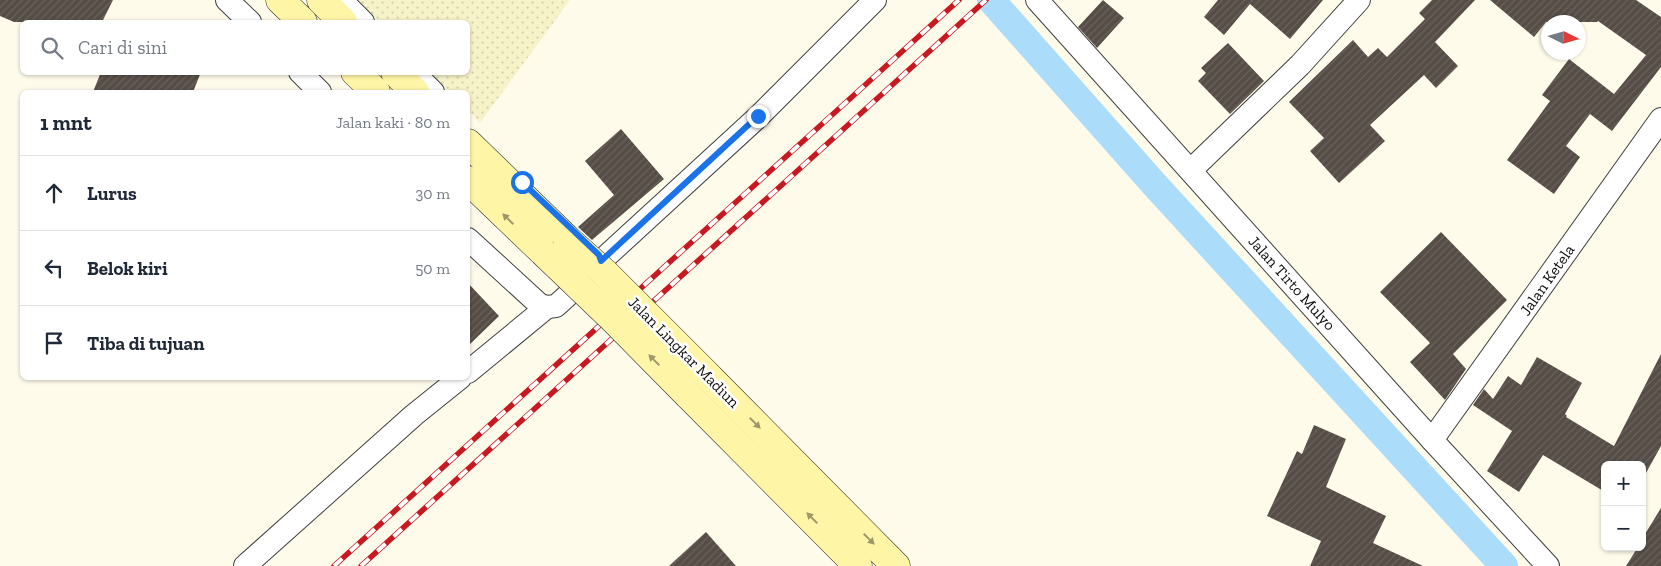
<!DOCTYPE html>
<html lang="id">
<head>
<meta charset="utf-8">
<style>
  :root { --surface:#fff; --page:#f6f6f7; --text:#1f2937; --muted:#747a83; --line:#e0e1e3 }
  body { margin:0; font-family:"Zilla Slab",serif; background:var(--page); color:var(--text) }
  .controls { position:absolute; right:15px; bottom:15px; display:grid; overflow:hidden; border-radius:8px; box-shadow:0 1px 4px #0004 }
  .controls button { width:45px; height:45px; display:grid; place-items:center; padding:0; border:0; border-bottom:1px solid var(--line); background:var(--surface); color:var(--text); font:25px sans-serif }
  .compass { position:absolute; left:1541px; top:15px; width:45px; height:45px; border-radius:50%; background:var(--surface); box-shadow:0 1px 4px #0004; rotate:95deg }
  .stop { position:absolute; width:15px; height:15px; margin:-11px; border:4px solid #1a73e8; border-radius:50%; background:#fff }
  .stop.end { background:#1a73e8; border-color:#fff; box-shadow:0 1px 5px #0008 }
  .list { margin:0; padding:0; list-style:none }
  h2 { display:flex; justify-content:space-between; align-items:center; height:65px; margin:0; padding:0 20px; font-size:21px }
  h2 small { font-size:16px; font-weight:400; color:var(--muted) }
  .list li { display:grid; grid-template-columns:32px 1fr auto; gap:15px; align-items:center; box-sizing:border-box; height:75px; padding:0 20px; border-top:1px solid var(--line) }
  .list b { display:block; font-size:19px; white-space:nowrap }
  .list em { font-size:16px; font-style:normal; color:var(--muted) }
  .icon { flex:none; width:28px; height:28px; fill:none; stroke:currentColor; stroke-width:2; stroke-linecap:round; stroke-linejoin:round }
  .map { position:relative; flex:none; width:1661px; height:566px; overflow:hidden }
  .search { position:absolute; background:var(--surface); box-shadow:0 1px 4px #0004; left:20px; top:20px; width:450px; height:55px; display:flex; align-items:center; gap:12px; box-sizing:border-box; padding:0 18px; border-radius:8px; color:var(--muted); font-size:19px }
  .panel { position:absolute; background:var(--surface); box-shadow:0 1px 4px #0004; left:20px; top:90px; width:450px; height:290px; border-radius:8px }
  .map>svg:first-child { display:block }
  .farmland { fill:url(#farmland-dots) }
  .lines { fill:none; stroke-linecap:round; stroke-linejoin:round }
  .canal { stroke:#abddfb; stroke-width:28 }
  .building { fill:url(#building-hatch) }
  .street-casing { stroke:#3f3f3f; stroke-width:24 }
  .secondary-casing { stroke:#2e2e2e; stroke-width:29 }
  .street { stroke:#fff; stroke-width:22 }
  .secondary { stroke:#fff5a6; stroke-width:28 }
  .rail-casing { stroke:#c71921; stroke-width:5.5 }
  .rail { stroke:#fff; stroke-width:4; stroke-dasharray:11; stroke-linecap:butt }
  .secondary-bridge-casing { stroke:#2e2e2e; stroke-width:29; stroke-linecap:butt }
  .secondary-bridge { stroke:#fff5a6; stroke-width:28 }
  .oneway { fill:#9e9868 }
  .route { stroke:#1a73e8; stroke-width:6 }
  .labels { text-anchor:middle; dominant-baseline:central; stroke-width:5; stroke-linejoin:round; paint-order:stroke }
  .street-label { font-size:16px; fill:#0c0c0c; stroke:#fff }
</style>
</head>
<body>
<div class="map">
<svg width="1661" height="566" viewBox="0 0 1661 566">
  <defs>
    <pattern id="farmland-dots" width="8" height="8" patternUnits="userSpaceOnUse" patternTransform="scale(1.25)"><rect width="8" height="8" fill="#f7f3c9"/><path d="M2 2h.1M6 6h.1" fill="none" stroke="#d3cfab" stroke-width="1.8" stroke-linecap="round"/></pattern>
    <pattern id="building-hatch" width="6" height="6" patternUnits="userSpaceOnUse" patternTransform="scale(1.25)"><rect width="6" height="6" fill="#564d47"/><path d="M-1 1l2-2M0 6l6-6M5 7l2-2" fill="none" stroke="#69625d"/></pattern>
  </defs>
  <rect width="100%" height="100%" fill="#fffbeb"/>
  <path class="farmland" d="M 357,0 L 570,0 L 480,123 L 468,110 L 468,92 L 450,92 L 430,73 L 468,72 L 468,22 L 380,22 Z"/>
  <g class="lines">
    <path class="canal" d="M 991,0 L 1154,184 L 1504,566"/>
  </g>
  <g class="building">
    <path d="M 0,0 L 113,0 L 102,22 L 14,22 L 0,16 Z"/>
    <path d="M 1103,0 L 1124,18 L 1097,48 L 1078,27 Z"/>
    <path d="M 1218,0 L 1323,0 L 1290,39 L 1250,4 L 1224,35 L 1204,17 Z"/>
    <path d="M 1432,0 L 1475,0 L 1435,42 L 1458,66 L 1436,88 L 1424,75 L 1370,125 L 1385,141 L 1339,183 L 1310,151 L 1324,138 L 1289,102 L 1353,40 L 1368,57 L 1378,48 L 1387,57 L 1425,19 L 1419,13 Z"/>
    <path d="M 1490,0 L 1636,0 L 1661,17 L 1661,67 L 1612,131 L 1590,114 L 1566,146 L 1580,157 L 1554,194 L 1507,160 L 1550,101 L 1542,95 L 1569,59 L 1614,94 L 1646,55 L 1598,21 L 1597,22 L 1546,22 L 1534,37 Z"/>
    <path d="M 1228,43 L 1264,81 L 1230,114 L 1198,81 L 1206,73 L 1201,68 Z"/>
    <path d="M 101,72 L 201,72 L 193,92 L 93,92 Z"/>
    <path d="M 621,129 L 664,179 L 592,240 L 578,227 L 614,195 L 585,161 Z"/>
    <path d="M 1441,232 L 1507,300 L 1453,354 L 1466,369 L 1445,400 L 1410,362 L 1430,343 L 1380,292 Z"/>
    <path d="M 468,283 L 499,316 L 468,346 Z"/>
    <path d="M 1661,354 L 1661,446 L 1642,480 L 1642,465 L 1605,465 L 1605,492 L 1543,455 L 1519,492 L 1487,471 L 1512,431 L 1473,405 L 1484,389 L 1493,399 L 1508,376 L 1521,385 L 1537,357 L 1582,383 L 1565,414 L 1567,416 L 1566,417 L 1614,446 Z"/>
    <path d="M 1314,425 L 1346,439 L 1326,487 L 1386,516 L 1373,543 L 1423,566 L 1310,566 L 1321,541 L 1267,516 L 1297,451 L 1302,454 Z"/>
    <path d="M 1661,508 L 1661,566 L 1626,566 L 1638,547 L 1642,547 L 1642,539 Z"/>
    <path d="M 706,532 L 736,566 L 669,566 Z"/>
  </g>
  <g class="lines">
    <g class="street-casing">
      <g id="street">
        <path d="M 227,0 L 250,22"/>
        <path d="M 341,0 L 363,22"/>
        <path d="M 1037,0 L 1432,440 L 1548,566"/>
        <path d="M 300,72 L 320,92"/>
        <path d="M 413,72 L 433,92"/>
        <path d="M 1191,170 L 1300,65 L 1359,0"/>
        <path d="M 468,239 L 540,305 L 547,307 L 556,306 L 591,274"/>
        <path d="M 601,261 L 759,116 L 875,0"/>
        <path d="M 468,372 L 547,307"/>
        <path d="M 1432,440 L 1661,119"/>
        <path d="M 245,566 L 414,415 L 460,378"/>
      </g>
    </g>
    <g class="secondary-casing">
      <g id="secondary">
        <path d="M 280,0 L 303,22"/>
        <path d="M 321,0 L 343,22"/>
        <path d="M 355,72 L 376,92"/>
        <path d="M 395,72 L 415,92"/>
        <path d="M 468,143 L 567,239"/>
        <path d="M 468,180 L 543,252"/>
        <path d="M 708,376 L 896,566"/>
        <path d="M 688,395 L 858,566"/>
      </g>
    </g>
    <use href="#street" class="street"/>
    <use href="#secondary" class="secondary"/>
    <g class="rail-casing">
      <g id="rail">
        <path d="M 334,566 L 959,0"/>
        <path d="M 361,566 L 986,0"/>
      </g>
    </g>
    <use href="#rail" class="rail"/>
    <g class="secondary-bridge-casing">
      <g id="secondary-bridge">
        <path d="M 567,239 L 604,272 L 708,376"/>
        <path d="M 543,252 L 614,320 L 688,395"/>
      </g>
    </g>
    <use href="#secondary-bridge" class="secondary-bridge"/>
  </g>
  <defs><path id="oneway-solid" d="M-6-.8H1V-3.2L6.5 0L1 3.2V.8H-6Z" transform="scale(1.25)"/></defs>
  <g class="oneway">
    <use href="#oneway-solid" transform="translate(508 219) rotate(-136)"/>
    <use href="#oneway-solid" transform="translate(654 360) rotate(-135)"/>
    <use href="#oneway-solid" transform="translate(755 423) rotate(45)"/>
    <use href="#oneway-solid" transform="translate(812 518) rotate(-135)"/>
    <use href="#oneway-solid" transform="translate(869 539) rotate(45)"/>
  </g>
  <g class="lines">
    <path class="route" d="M 522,182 L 599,255 L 601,261 L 758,116"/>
  </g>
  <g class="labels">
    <g class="street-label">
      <text transform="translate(1547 280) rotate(-55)">Jalan Ketela</text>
      <text transform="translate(1292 283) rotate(48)">Jalan Tirto Mulyo</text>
      <text transform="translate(684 352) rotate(45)">Jalan Lingkar Madiun</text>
    </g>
  </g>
</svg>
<div class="controls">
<button>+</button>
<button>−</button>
</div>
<svg class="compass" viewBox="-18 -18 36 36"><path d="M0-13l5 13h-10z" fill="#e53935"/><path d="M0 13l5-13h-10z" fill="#747a83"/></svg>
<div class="stop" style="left:522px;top:182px"></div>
<div class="stop end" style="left:758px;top:116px"></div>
<div class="search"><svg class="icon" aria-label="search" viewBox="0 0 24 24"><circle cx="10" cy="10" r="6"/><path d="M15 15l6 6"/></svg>Cari di sini</div>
<section class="panel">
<h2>1 mnt<small>Jalan kaki · 80 m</small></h2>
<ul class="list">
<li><svg class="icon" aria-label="ahead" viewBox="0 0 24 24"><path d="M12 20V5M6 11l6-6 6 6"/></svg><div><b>Lurus</b></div><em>30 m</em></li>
<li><svg class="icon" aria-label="left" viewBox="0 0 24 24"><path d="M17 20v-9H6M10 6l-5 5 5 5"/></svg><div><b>Belok kiri</b></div><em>50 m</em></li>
<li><svg class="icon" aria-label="arrive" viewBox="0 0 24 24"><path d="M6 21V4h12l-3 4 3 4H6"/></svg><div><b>Tiba di tujuan</b></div></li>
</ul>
</section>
</div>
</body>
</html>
